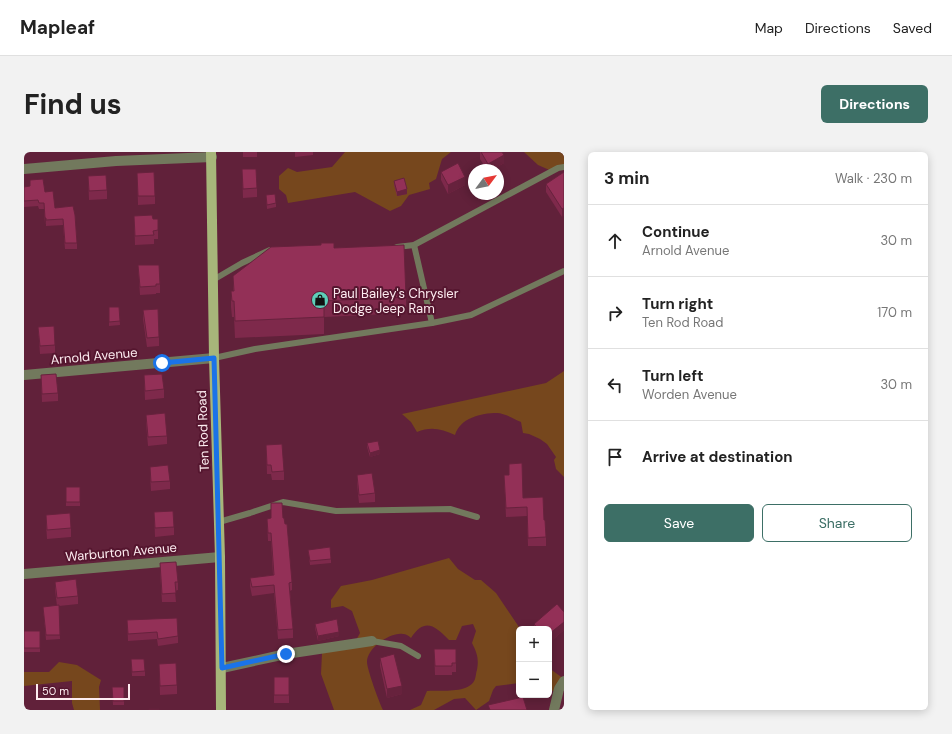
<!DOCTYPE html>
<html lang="en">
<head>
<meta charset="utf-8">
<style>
  :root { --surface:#fff; --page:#f2f2f2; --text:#222; --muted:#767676; --line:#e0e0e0; --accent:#3d6f66 }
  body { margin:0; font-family:"DM Sans",sans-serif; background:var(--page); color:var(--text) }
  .controls { position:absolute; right:12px; bottom:12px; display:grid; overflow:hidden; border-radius:6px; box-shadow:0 2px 10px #0003 }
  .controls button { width:36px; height:36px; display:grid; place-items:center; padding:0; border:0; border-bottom:1px solid var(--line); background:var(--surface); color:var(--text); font:20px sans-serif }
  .compass { position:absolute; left:444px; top:12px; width:36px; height:36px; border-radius:50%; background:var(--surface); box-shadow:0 2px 10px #0003; rotate:58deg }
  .scale { position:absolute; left:12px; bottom:10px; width:94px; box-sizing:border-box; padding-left:4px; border:2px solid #fdecf0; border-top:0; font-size:11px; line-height:14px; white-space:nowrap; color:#fdecf0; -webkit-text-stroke:3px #55162f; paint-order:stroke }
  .stop { position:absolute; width:12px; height:12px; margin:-9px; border:3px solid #1a73e8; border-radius:50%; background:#fff }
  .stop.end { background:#1a73e8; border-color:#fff; box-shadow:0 1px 4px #0008 }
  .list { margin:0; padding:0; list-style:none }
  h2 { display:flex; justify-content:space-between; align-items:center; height:52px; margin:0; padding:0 16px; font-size:17px }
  h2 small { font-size:13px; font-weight:400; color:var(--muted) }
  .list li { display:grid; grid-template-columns:26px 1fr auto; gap:12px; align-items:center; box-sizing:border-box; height:72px; padding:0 16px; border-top:1px solid var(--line) }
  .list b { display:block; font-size:15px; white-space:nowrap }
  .list p { margin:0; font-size:13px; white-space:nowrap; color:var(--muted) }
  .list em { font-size:13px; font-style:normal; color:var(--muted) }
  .actions { display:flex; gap:8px; padding:12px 16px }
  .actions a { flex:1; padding:9px 0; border:1px solid var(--accent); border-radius:6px; text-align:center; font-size:14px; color:var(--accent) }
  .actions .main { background:var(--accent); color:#fff }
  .icon { flex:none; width:22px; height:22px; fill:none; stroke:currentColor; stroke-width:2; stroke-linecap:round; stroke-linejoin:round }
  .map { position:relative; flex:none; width:540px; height:558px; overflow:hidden; border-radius:6px }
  header { display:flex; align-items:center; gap:24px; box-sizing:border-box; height:56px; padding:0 20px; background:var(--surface); border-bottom:1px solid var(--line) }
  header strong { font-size:19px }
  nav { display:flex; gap:22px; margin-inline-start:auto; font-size:14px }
  .intro { display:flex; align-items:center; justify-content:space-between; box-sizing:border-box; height:96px; padding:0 24px }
  h1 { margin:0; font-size:28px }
  .button { padding:10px 18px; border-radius:6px; background:var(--accent); color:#fff; font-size:14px; font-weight:700 }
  main { display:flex; gap:24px; padding:0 24px }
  aside { flex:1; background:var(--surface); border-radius:6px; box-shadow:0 2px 10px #0003 }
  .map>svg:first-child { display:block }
  .green { fill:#76471d }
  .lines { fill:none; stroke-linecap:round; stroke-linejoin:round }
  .lane { stroke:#72795d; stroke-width:6 }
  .street { stroke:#72795d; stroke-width:10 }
  .primary { stroke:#a7b67a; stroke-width:10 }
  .wall { fill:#7e294b }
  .shaded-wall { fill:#67223d }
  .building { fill:#933057; stroke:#67223d }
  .route { stroke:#1a73e8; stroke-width:5 }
  .labels { text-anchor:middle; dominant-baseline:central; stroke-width:4; stroke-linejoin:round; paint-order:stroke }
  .poi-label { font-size:13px; fill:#fdecf0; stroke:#55162f; text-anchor:start }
  .street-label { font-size:13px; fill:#fdecf0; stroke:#55162f }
</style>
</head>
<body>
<header>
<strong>Mapleaf</strong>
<nav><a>Map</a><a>Directions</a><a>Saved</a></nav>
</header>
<div class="intro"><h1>Find us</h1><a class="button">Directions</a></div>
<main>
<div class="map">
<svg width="540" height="558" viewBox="0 0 540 558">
  <rect width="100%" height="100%" fill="#61213a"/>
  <g class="green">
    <path d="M 321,0 L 427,0 L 418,7 L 412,27 L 405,31 L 406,37 L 385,43 L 377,54 L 366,59 L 331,40 L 264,51 L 262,43 L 255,37 L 255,24 L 264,16 L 273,20 L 308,15 Z"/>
    <path d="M 500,0 L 540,0 L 540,12 L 530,20 L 514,13 Z"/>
    <path d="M 540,219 L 540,325 L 532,317 L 530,308 L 532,305 L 523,292 L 516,287 L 505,282 L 499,281 L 497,270 C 490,267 480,261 473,261 C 457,261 436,266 431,283 C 418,277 407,274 393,280 L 387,270 L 378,262 L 522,231 Z"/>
    <path d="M 425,406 L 434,417 L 451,428 L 457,428 L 472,441 L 495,475 L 495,531 L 472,534 L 469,538 L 465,549 L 452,558 L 441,546 L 430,547 L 410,558 L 386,558 L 397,553 L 403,539 C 416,538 446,542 451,527 C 452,524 452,520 453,518 C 455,506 453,501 448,491 L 452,479 L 449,472 L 438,474 L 432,488 L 425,488 C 411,474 401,465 387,486 C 385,484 382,482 379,482 C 366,480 343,496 343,510 C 343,517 355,550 359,558 L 310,558 L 297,522 L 298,501 L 330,492 L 336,481 L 328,459 L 319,454 L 307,456 L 307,448 L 317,434 L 348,428 Z"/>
    <path d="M 35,510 L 53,513 L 77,528 L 75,535 L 76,558 L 50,558 L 48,551 L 48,529 L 0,534 L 0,520 L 25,520 Z"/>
    <path d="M 525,516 L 540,527 L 534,540 L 525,538 Z"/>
  </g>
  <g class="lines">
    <g class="lane">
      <path d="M 390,93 L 408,171"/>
      <path d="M 373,95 L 390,93 L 534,16 L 540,15"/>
      <path d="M 189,128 L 218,111 L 246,98"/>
      <path d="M 190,206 L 231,197 L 408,171 L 447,163 L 540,119"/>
      <path d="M 195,370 L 226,361 L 259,350 L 312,359 L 426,357 L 453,365"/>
      <path d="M 348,489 L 377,494 L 394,504"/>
    </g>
    <g class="street">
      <path d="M 0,17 L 92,9 L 188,5"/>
      <path d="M 0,223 L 190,206"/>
      <path d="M 0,422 L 196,405"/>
      <path d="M 198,516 L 262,502 L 348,489"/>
      <path d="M 530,558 L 535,537 L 540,529"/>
    </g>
    <path class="primary" d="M 187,0 L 190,206 L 196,405 L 197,558"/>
  </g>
  <g class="wall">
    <rect x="219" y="0" width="14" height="5"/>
    <path d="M 271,0 L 289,0 L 289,3 L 271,5 Z"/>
    <path d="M 456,0 L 478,0 L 480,11 L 468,18 L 463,18 L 456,7 Z"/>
    <path d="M 218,17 L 233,36 L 233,45 L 219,46 Z"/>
    <path d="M 417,20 L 441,33 L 424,42 L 417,28 Z"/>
    <path d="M 540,20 L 538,65 L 522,40 L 522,32 Z"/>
    <path d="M 113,21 L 131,44 L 131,52 L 114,53 Z"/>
    <path d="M 64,24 L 83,38 L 83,47 L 65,48 Z"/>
    <path d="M 370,29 L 383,42 L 373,44 L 370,33 Z"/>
    <path d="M 0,35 L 21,40 L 31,56 L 49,54 L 53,91 L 53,97 L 41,97 L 39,73 L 22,74 L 22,72 L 21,72 L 20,57 L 15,57 L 14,54 L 0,55 Z"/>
    <path d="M 242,43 L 252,51 L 252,55 L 243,57 Z"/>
    <path d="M 110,64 L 129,67 L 134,67 L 134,87 L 130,87 L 130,92 L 111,93 Z"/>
    <path d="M 310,96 L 382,145 L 382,161 L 300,165 L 300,182 L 211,186 L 210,165 L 208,165 L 207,155 L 207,139 L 209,139 L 209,124 Z"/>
    <path d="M 114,113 L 136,132 L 136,141 L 132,141 L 132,142 L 116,143 Z"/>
    <path d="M 85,155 L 95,155 L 96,173 L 85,174 Z"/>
    <path d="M 119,158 L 135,185 L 135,194 L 123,195 L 119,167 Z"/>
    <path d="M 14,175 L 31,193 L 31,201 L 16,202 Z"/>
    <path d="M 17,223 L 34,241 L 34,249 L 18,250 Z"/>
    <path d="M 120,223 L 140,237 L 140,246 L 121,248 Z"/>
    <path d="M 122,263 L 143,284 L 143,292 L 124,294 L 122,271 Z"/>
    <path d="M 343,291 L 356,302 L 346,305 L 343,295 Z"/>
    <path d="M 242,293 L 260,319 L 260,328 L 248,328 L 247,322 L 243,322 Z"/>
    <path d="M 485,312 L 499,346 L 520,368 L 522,385 L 522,394 L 504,394 L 503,364 L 482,365 L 480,323 L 485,323 Z"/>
    <path d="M 126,315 L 146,329 L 146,337 L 127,339 L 126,323 Z"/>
    <path d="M 333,323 L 351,341 L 351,350 L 335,351 L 333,332 Z"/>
    <rect x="42" y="335" width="14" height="19"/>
    <path d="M 130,360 L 150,375 L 150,383 L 131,385 Z"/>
    <path d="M 22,363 L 47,376 L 47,385 L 23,387 L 22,372 Z"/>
    <path d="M 259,366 L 268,430 L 268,438 L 266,439 L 269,477 L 269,486 L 254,487 L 250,441 L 228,444 L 226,434 L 226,426 L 249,423 L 247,389 L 244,389 L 243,367 Z"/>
    <path d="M 284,398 L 307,407 L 307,411 L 286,413 Z"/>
    <path d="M 136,411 L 154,430 L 154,438 L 151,439 L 152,450 L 138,450 L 136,419 Z"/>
    <path d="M 31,430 L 54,444 L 54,452 L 35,454 L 36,487 L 22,488 L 19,455 L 33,454 L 31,438 Z"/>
    <path d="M 103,468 L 154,484 L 154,491 L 134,494 L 133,487 L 104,489 Z"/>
    <path d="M 291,472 L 315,484 L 294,489 L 291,476 Z"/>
    <path d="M 510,472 L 540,478 L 525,491 L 525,477 L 510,477 Z"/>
    <rect x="0" y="479" width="16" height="21"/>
    <path d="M 410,497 L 432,497 L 432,520 L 428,520 L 428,523 L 411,523 Z"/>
    <path d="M 356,506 L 378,542 L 363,546 L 356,514 Z"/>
    <path d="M 107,507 L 121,519 L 121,524 L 108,524 Z"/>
    <path d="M 135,512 L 153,533 L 153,542 L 136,543 Z"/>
    <rect x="250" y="525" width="15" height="26"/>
    <path d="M 88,535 L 100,535 L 100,553 L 89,553 Z"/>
  </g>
  <g class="shaded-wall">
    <path d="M 480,3 L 480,11 L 468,18 L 464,18 L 464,12 Z"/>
    <path d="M 441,25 L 441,33 L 424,42 L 424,33 Z"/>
    <path d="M 383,37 L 383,42 L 373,44 L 373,40 Z"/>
    <path d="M 540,56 L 540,64 L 538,65 L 538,57 Z"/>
    <rect x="21" y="66" width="1" height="6"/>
    <path d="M 356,298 L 356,302 L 346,305 L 346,301 Z"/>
    <path d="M 540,470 L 540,478 L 525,491 L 525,482 Z"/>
    <path d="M 315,480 L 315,484 L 294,489 L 294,484 Z"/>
    <path d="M 378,534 L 378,542 L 363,546 L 363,537 Z"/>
  </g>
  <g class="building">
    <path d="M 457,0 L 478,0 L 480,3 L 464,12 Z"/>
    <path d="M 434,11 L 441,25 L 424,33 L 417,20 Z"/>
    <path d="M 218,17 L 232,17 L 233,36 L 219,37 Z"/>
    <path d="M 130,20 L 131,44 L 114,44 L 113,21 Z"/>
    <path d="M 540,20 L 540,56 L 538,57 L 522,32 Z"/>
    <path d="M 82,23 L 83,38 L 65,39 L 64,24 Z"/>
    <path d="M 380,26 L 383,37 L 373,40 L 370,29 Z"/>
    <path d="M 19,27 L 21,40 L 29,39 L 31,56 L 49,54 L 51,63 L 53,91 L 41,91 L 39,67 L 22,68 L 22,66 L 21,66 L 20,51 L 15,51 L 14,48 L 0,49 L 0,35 L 6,34 L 6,28 Z"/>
    <path d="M 251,42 L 252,51 L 243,53 L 242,43 Z"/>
    <path d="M 128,63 L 129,67 L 134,67 L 134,78 L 129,79 L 130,83 L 111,84 L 110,64 Z"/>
    <path d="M 297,91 L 310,91 L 310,96 L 380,93 L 382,145 L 300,149 L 300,165 L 211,169 L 210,149 L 208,149 L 207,139 L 210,139 L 209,124 L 247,95 L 297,93 Z"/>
    <path d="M 114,113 L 135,113 L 136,132 L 132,132 L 132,134 L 116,135 Z"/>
    <path d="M 85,155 L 95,155 L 96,169 L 85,170 Z"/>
    <path d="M 134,157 L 135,185 L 123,186 L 119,158 Z"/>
    <path d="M 30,174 L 31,193 L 16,194 L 14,175 Z"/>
    <path d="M 32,222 L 34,241 L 18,242 L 17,223 Z"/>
    <path d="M 138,222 L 140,237 L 121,239 L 120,223 Z"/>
    <path d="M 141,261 L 143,284 L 124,285 L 122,263 Z"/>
    <path d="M 354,289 L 356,298 L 346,301 L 343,291 Z"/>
    <path d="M 258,292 L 260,319 L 248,320 L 247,313 L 243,313 L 242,293 Z"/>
    <path d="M 498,311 L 499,346 L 519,345 L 520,368 L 521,368 L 522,385 L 504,386 L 503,355 L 482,356 L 480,323 L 485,323 L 485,312 Z"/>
    <path d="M 144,313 L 146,329 L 127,330 L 126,315 Z"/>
    <path d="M 348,321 L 351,341 L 335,343 L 333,323 Z"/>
    <rect x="42" y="335" width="14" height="15"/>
    <path d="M 247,351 L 258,351 L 259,366 L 260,366 L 261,372 L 263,372 L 268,430 L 265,431 L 269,477 L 254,478 L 250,433 L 228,435 L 226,426 L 250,423 L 247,381 L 244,381 L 243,367 L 247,366 Z"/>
    <path d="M 149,359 L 150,375 L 131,376 L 130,360 Z"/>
    <path d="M 46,361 L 47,376 L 23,378 L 22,363 Z"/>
    <path d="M 306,395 L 307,407 L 286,409 L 284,398 Z"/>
    <path d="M 152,410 L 154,430 L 151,430 L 152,441 L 138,442 L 136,411 Z"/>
    <path d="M 52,427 L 54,444 L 33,446 L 31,430 Z"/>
    <path d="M 533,452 L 540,460 L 540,470 L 525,482 L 525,477 L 514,477 L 510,472 Z"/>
    <path d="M 35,453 L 36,483 L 22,483 L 19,455 Z"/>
    <path d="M 153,466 L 154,484 L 134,487 L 133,480 L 104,482 L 103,468 Z"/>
    <path d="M 313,467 L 315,480 L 294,484 L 291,472 Z"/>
    <rect x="0" y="479" width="16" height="17"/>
    <path d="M 410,497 L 432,497 L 432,511 L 428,511 L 428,514 L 411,514 Z"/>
    <path d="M 370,502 L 378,534 L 363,537 L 356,506 Z"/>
    <path d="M 107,507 L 120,507 L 121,519 L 108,520 Z"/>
    <path d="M 152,511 L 153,533 L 136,534 L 135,512 Z"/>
    <rect x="250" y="525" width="15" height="18"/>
    <path d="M 88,535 L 100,535 L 100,549 L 89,549 Z"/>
    <path d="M 499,545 L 503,558 L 466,558 L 464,553 Z"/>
    <rect x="125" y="557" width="10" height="1"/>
  </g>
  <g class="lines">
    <path class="route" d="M 138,211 L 190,206 L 198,516 L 262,502"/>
  </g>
  <defs>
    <g id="shop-disc" transform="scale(0.9)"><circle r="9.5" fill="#5dceb9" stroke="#55162f"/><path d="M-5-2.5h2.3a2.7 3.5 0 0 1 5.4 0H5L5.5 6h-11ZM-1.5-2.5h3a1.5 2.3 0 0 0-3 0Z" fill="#111"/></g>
  </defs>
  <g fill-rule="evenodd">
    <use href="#shop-disc" x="296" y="148"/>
  </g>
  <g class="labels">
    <g class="poi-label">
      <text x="309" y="141">Paul Bailey's Chrysler<tspan x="309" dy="15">Dodge Jeep Ram</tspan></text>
    </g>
    <g class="street-label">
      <text transform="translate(70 204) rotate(-5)">Arnold Avenue</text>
      <text transform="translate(179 279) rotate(-92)">Ten Rod Road</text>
      <text transform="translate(97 400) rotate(-5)">Warburton Avenue</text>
    </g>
  </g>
</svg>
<div class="controls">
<button>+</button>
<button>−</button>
</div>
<svg class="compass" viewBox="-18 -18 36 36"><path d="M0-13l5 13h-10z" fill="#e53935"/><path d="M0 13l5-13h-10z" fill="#767676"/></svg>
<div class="scale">50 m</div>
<div class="stop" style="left:138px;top:211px"></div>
<div class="stop end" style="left:262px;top:502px"></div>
</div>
<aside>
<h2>3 min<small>Walk · 230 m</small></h2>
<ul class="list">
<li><svg class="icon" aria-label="ahead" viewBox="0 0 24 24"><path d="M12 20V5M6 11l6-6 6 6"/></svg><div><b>Continue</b><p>Arnold Avenue</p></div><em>30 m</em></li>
<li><svg class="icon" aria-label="right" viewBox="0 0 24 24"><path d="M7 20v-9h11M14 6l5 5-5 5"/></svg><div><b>Turn right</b><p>Ten Rod Road</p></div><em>170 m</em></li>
<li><svg class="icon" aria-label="left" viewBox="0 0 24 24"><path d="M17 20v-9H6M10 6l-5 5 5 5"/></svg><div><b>Turn left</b><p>Worden Avenue</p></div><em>30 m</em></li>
<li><svg class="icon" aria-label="arrive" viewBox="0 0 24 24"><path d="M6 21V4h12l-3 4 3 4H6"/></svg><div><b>Arrive at destination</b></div></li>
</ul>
<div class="actions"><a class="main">Save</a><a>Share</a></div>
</aside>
</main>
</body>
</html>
